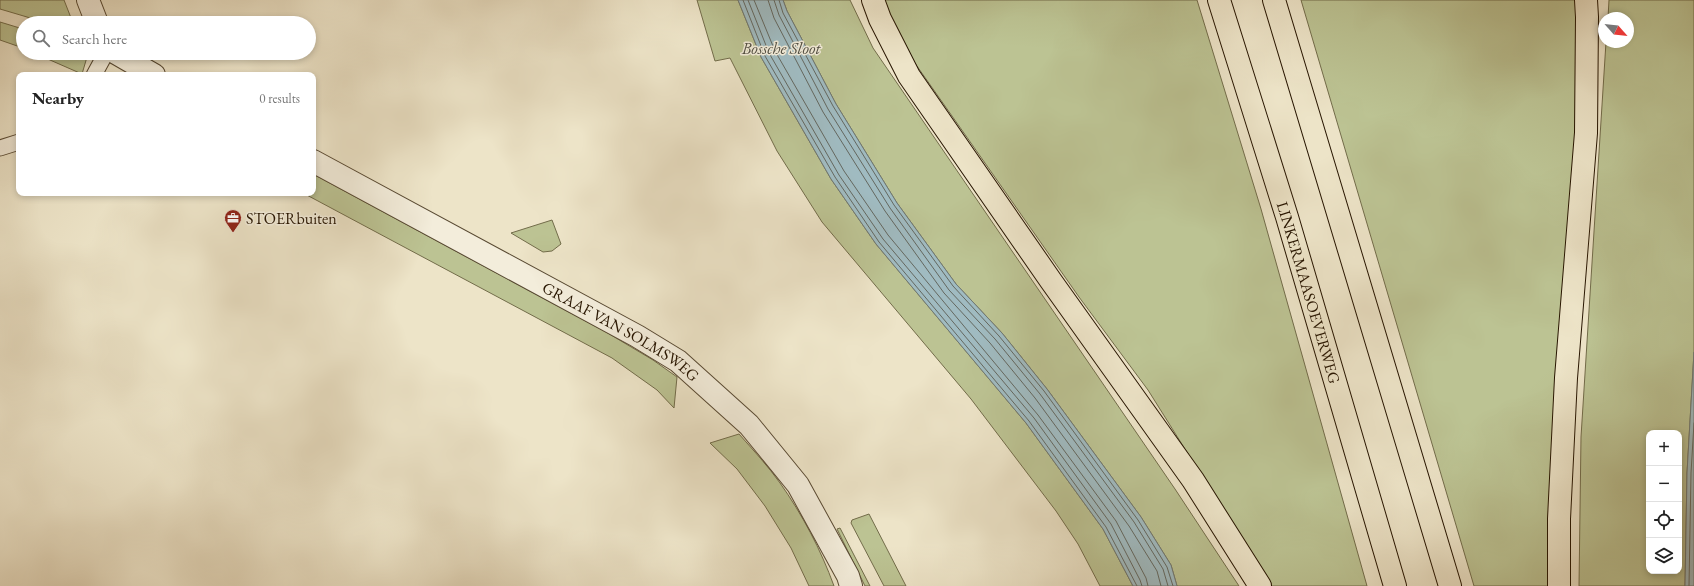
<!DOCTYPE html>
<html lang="en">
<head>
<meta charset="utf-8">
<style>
  :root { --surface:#fff; --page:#f2f2f2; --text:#222; --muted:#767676; --line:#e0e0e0 }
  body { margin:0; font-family:"EB Garamond",serif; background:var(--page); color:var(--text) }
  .controls { position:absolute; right:12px; bottom:12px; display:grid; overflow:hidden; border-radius:8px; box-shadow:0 2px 6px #0003 }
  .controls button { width:36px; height:36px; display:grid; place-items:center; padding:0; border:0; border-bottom:1px solid var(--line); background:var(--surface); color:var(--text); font:20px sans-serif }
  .compass { position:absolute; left:1598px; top:12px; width:36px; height:36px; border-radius:50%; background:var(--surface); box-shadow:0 2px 6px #0003; rotate:117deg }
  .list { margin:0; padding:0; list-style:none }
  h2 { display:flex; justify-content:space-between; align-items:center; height:52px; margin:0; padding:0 16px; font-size:17px }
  h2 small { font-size:13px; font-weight:400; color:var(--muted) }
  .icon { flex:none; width:22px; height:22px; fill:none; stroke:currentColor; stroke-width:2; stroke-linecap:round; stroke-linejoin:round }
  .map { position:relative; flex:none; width:1694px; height:586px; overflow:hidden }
  .search { position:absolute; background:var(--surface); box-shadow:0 2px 6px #0003; left:16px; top:16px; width:300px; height:44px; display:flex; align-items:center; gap:10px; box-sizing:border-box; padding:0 14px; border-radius:22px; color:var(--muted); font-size:15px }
  .panel { position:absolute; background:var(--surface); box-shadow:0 2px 6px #0003; left:16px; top:72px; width:300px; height:124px; border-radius:8px }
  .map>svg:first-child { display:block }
  .green { fill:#bcc393; stroke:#726c4a; fill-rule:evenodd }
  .water { fill:#a0bbc1; stroke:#707974 }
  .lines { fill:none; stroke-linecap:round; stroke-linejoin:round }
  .shore { stroke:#646860; stroke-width:1 }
  .service-casing { stroke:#584932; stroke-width:17 }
  .minor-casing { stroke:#584932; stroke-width:24 }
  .motorway-casing { stroke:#271500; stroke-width:24 }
  .service { stroke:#f3eddb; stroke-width:15 }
  .minor { stroke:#f3eddb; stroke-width:22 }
  .motorway { stroke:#ede4c8; stroke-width:22 }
  .labels { text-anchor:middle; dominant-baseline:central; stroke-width:3; stroke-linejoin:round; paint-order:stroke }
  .poi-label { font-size:16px; fill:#271500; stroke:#f3eddb; text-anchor:start }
  .street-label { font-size:16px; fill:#271500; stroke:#f3eddb }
  .water-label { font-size:17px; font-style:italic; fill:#514f44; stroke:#f3eddb }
</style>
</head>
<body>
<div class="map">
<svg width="1694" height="586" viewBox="0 0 1694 586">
  <rect width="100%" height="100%" fill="#ede4c8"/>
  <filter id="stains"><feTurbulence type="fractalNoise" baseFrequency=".005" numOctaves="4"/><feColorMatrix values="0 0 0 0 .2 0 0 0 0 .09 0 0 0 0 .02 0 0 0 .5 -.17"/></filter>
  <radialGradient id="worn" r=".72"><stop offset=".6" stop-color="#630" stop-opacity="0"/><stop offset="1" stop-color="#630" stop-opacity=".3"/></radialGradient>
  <g class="green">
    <path d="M 0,0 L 64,0 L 73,23 L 41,23 L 27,17 L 0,9 Z"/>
    <path d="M 697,0 L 738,0 L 761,57 L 831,179 L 876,244 L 1026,423 L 1103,529 L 1133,586 L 1100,586 L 1078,544 L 1056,511 L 971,399 L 822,222 L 777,151 L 730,58 L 715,61 Z"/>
    <path d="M 783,0 L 850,0 L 873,48 L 1175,489 L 1239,586 L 1177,586 L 1171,565 L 1141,517 L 1047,389 L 1002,333 L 956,284 L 897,203 L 836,104 L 787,11 Z"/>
    <path d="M 882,0 L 1197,0 L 1261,209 L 1367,586 L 1269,586 L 1242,540 L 1148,390 L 1079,297 L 912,59 Z"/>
    <path d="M 1301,0 L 1577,0 L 1577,154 L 1551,586 L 1474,586 Z"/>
    <path d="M 1609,0 L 1694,0 L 1694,352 L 1687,473 L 1685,586 L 1579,586 L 1581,437 L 1606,42 L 1628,42 L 1628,18 L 1608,18 ZM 1649,433 L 1679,433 L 1679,571 L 1649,571 Z"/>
    <path d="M 0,22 L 23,29 L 23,48 L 0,40 Z"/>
    <path d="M 34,53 L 77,53 L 87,57 L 82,74 Z"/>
    <path d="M 313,174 L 606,332 L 653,360 L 677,377 L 674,408 L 657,390 L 612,358 L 303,193 L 313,193 Z"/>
    <path d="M 552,220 L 561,244 L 552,251 L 543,252 L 511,233 Z"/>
    <path d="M 739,434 C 753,450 768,466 780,483 C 802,514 821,550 834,586 L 809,586 L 791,548 L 765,506 L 737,469 L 710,443 Z"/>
    <path d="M 869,514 L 906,586 L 884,586 L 851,523 L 852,520 Z"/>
    <path d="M 840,528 L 870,586 L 865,586 L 837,529 Z"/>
  </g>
  <g class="water">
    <path d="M 738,0 L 783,0 L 787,11 L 836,104 L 897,203 L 956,284 L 1002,333 L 1047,389 L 1141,517 L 1171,565 L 1177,586 L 1133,586 L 1103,529 L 1026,423 L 876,244 L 831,179 L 761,57 Z"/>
    <path d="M 1694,352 L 1694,586 L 1685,586 L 1687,473 Z"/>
  </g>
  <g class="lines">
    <g class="shore">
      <path d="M 743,0 L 765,56 L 835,177 L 879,242 L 1029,421 L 1106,527 L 1137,586"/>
      <path d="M 748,0 L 769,53 L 839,175 L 883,239 L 1034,418 L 1111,524 L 1140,580 L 1142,586"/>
      <path d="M 754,0 L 775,51 L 844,171 L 888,235 L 1038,415 L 1116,521 L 1146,578 L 1148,586"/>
      <path d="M 768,0 L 774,18 L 823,112 L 885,211 L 944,293 L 990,343 L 1035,398 L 1129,526 L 1157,571 L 1161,586"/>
      <path d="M 774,0 L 779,15 L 828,109 L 890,208 L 949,290 L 995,339 L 1040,394 L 1134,522 L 1163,569 L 1168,586"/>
      <path d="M 779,0 L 783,13 L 833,106 L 894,205 L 953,286 L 999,336 L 1044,391 L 1138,520 L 1167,567 L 1173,586"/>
      <path d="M 1689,586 L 1691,473 L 1694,423"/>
    </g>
    <g class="service-casing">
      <g id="service">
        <path d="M 94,75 L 106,53"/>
        <path d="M 0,148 L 19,142"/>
      </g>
    </g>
    <g class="minor-casing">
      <g id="minor">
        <path d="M 88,0 L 97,23"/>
        <path d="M 116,53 L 154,75"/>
        <path id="s1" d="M 313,161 L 637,336 L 678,361 L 749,425 L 798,485 L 848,576 L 851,586"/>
      </g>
    </g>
    <g class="motorway-casing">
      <g id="motorway">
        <path d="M 873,0 L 880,19 L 909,76 L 1051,281 L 1193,480 L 1260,586"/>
        <path id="s2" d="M 1219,0 L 1287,217 L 1395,586"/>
        <path d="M 1274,0 L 1450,586"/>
        <path d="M 1559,586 L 1559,519 L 1566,378 L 1586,133 L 1587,17 L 1586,0"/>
      </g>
    </g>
    <use href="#service" class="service"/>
    <use href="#minor" class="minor"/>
    <use href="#motorway" class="motorway"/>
  </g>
  <defs>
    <g id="office-pin" transform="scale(0.9)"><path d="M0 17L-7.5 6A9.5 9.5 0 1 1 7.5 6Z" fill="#8f2418" stroke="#f3eddb"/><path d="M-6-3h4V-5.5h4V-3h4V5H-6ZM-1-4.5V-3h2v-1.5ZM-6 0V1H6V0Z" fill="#fff"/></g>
  </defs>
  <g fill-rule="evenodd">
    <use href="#office-pin" x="233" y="218"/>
  </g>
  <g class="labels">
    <g class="poi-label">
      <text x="246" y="218">STOERbuiten</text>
    </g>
    <g class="street-label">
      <text stroke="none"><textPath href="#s2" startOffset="306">LINKERMAASOEVERWEG</textPath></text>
      <text stroke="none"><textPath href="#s1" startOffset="352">GRAAF VAN SOLMSWEG</textPath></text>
    </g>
    <g class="water-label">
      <text x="781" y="48">Bossche Sloot</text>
    </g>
  </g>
  <rect width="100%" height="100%" filter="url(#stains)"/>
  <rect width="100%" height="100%" fill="url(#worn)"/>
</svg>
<div class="controls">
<button>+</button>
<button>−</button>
<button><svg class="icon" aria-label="locate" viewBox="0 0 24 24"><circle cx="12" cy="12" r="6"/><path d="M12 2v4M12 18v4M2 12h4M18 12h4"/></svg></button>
<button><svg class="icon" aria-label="layers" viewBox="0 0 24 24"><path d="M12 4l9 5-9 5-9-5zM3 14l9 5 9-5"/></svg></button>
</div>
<svg class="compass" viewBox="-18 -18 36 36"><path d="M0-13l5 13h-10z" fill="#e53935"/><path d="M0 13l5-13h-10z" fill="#767676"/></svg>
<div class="search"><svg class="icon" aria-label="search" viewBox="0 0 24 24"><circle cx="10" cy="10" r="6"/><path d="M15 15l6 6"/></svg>Search here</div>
<section class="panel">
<h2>Nearby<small>0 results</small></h2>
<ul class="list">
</ul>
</section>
</div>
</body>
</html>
